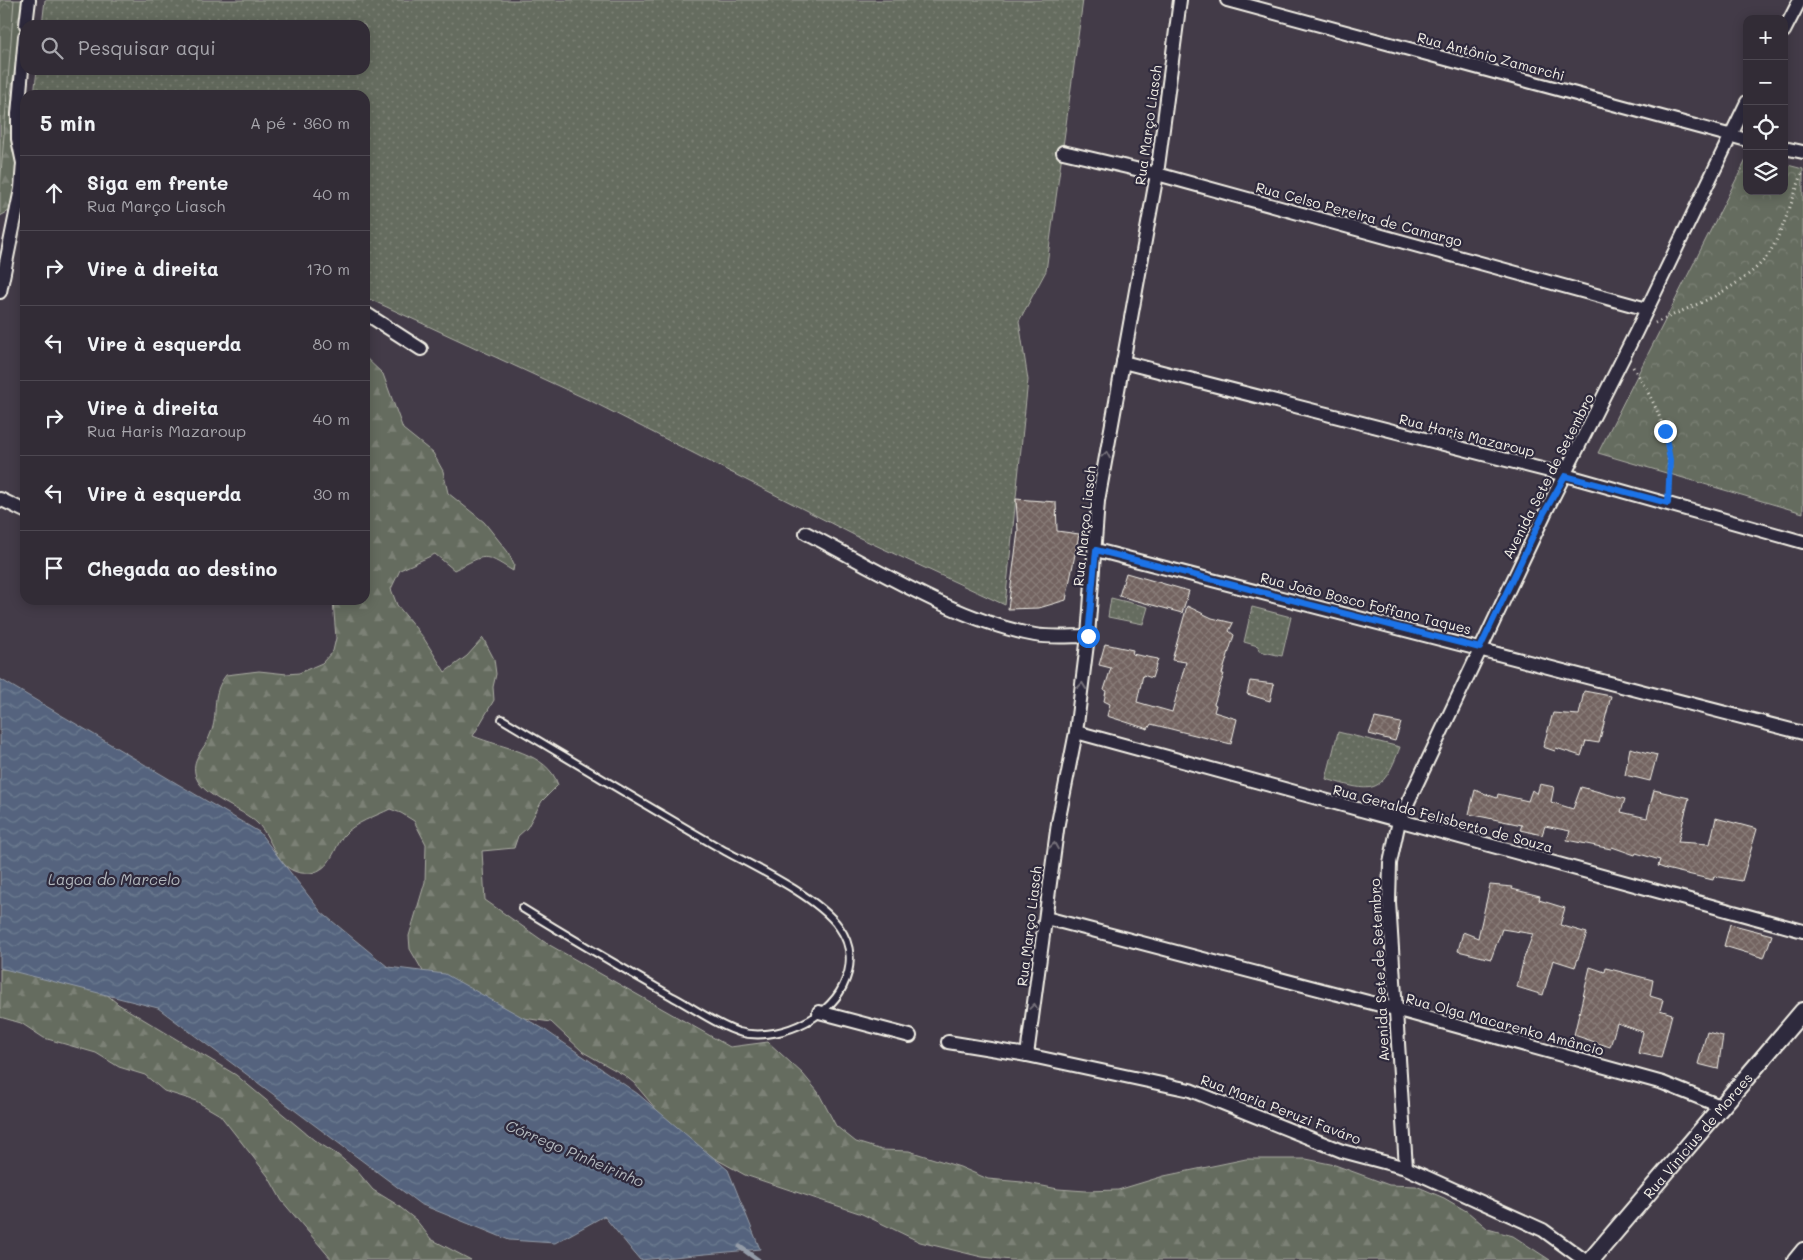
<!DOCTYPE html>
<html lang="pt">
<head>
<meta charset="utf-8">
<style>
  :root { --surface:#322c36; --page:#3a343e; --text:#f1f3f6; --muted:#a8a7ad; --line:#4d4851 }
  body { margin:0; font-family:Mali,sans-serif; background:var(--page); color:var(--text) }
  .controls { position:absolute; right:15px; top:15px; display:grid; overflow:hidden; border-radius:10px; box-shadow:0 2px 12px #0003 }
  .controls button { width:45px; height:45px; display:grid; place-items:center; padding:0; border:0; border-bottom:1px solid var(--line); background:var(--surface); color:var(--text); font:25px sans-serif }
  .stop { position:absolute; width:15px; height:15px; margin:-11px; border:4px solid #1a73e8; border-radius:50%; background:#fff }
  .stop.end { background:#1a73e8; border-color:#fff; box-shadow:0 1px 5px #0008 }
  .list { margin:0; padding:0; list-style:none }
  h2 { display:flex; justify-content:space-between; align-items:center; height:65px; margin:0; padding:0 20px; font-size:21px }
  h2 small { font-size:16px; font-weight:400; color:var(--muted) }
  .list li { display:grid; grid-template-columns:32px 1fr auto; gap:15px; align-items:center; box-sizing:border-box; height:75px; padding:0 20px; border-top:1px solid var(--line) }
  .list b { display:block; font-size:19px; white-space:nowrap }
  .list p { margin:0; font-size:16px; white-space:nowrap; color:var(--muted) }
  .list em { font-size:16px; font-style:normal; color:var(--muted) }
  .icon { flex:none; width:28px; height:28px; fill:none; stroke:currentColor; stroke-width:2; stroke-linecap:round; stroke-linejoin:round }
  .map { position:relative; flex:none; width:1803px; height:1260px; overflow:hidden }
  .search { position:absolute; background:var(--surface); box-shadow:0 2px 12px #0003; left:20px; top:20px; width:350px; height:55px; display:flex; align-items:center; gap:12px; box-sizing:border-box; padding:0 18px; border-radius:15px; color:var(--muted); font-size:19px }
  .panel { position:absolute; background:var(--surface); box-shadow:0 2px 12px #0003; left:20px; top:90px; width:350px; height:515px; border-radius:15px }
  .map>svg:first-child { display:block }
  .grass { fill:url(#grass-dots); stroke:#acaea4 }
  .forest { fill:url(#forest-firs); stroke:#acaea4 }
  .park { fill:url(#park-crowns); stroke:#acaea4 }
  .water { fill:url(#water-waves); stroke:#949ca8 }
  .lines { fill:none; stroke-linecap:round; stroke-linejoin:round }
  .stream { stroke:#949ca8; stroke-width:5 }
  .building { fill:url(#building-cross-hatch); stroke:#f4f1e8 }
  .service-casing { stroke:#f4f1e8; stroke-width:10 }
  .minor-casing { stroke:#f4f1e8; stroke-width:16 }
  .tertiary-casing { stroke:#f4f1e8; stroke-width:20 }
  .path { stroke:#f4f1e8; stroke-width:3; stroke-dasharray:1 4; stroke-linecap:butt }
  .service { stroke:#2f2a3d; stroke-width:6 }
  .minor { stroke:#2f2a3d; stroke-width:12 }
  .tertiary { stroke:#2f2a3d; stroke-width:16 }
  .oneway { stroke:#747079 }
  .route { stroke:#1a73e8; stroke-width:6 }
  .labels { text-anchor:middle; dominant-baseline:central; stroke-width:4.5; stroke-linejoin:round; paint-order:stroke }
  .street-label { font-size:14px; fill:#f4f1e8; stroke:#2f2a3d }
  .water-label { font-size:15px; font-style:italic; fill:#b4b9be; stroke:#2f2a3d }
</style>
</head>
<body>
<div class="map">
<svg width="1803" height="1260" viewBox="0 0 1803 1260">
  <defs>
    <pattern id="grass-dots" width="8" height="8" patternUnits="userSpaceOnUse" patternTransform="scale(1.25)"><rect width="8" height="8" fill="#656c5f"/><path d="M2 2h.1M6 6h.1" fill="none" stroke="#7c8176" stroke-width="1.8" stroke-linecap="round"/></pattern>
    <pattern id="forest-firs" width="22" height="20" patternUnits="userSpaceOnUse" patternTransform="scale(1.25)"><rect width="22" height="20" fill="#656c5f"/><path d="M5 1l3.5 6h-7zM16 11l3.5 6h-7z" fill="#7c8176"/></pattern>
    <pattern id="park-crowns" width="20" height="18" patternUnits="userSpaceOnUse" patternTransform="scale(1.25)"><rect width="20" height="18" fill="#656c5f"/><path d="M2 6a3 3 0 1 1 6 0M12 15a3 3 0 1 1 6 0" fill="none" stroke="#7c8176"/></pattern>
    <pattern id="water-waves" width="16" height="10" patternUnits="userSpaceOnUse" patternTransform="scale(1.25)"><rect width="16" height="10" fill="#54647e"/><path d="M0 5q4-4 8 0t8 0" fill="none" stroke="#6d7b90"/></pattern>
    <pattern id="building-cross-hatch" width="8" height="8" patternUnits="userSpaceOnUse" patternTransform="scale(1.25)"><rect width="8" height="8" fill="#736461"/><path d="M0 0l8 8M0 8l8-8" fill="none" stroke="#887b78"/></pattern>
  </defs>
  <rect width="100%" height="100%" fill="#433b48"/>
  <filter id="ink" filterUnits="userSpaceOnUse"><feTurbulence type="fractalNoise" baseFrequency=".02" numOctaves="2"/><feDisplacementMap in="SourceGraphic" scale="10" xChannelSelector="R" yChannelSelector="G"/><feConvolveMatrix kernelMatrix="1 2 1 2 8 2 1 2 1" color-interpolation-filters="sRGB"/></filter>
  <g filter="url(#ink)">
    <g class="grass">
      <path d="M 45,0 L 1083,0 L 1046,271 L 1019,321 L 1028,380 L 1005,605 L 860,538 L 593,402 L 365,297 L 365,95 L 34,95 L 37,70 L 365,70 L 365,25 L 42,25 Z"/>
      <path d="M 1111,598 L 1148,607 L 1143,624 L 1108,617 Z"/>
      <path d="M 1252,607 L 1291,617 L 1282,656 L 1259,651 L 1258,646 L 1244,642 Z"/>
      <path d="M 1338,732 L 1400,747 C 1382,797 1371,792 1326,779 Z"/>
    </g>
    <g class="forest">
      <path d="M 0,0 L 23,0 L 21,60 L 13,78 L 11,93 L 25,126 L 25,184 L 13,209 L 0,216 Z"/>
      <path d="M 365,357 L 383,374 L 403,429 L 433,453 L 443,471 L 448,493 L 484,522 L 508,552 L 514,565 L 513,571 C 482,552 487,554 454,570 L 435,554 L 400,570 L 391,589 L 397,605 L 423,637 L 445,672 L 467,656 L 483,638 L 494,659 L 496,674 L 493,687 L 494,700 L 473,736 C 501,748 548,752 558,785 L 542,801 L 527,828 L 518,836 L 514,848 L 482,851 L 485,900 L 546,943 L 730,1047 L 768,1042 L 803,1074 L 818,1092 L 836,1126 L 856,1142 L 882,1150 L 909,1151 L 960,1167 L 988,1179 L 1022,1182 L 1058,1189 L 1086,1191 L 1118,1190 L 1164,1176 L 1246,1159 L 1306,1159 L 1335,1165 L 1389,1185 L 1416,1186 L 1444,1198 L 1468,1212 L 1488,1229 L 1513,1236 L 1550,1260 L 1011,1260 L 982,1257 L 920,1242 L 862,1214 L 745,1175 L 714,1158 L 666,1121 L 634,1083 L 624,1075 L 583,1052 L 551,1022 L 523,1018 L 428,980 L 410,949 L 409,936 L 425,882 L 426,844 L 414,821 L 401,813 L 390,809 C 376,816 354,823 344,835 C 334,847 332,870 310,873 C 277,877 274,839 258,824 C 243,808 198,796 195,773 C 192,757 205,749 210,735 C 220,713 209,697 226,675 L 259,671 L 287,674 L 299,673 L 322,663 L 333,651 L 336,638 L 333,600 L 365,600 Z"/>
      <path d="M 0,969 L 19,970 L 98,987 L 118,1004 L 236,1075 L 314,1140 L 338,1155 L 357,1171 L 373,1190 L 396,1204 L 416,1220 L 431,1239 L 471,1260 L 332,1260 L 282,1201 L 268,1176 L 220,1115 L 196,1101 L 164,1091 L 145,1075 L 119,1067 L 96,1053 L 44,1038 L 21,1023 L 0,1017 Z"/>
    </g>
    <g class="park">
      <path d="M 0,0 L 14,0 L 0,188 Z"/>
      <path d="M 1747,158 L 1747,191 L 1784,191 L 1784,164 L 1803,169 L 1803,513 L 1598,453 Z"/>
    </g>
    <path class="water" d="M 0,679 L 259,832 L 321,912 L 388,967 L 445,974 L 542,1028 L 638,1094 L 728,1170 L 760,1249 L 640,1260 L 604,1216 L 555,1243 L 509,1240 L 420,1204 L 158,1008 L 0,968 Z"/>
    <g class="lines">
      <path class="stream" d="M 740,1247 L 758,1260"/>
    </g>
    <g class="building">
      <path d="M 1016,499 L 1056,502 L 1057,531 L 1079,534 L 1066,600 L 1039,608 L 1008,609 L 1018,531 Z"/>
      <path d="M 1126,573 L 1189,591 L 1182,613 L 1119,596 Z"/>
      <path d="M 1187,606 L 1212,618 L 1233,623 L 1229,631 L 1234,635 L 1222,674 L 1224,674 L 1214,704 L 1216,705 L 1214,712 L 1237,719 L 1231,744 L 1151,724 L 1148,729 L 1107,716 L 1110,704 L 1104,701 L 1106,691 L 1104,690 L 1111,668 L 1099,665 L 1105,644 L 1133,650 L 1132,654 L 1158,659 L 1152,678 L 1143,675 L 1137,702 L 1172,712 L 1186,662 L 1172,660 Z"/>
      <path d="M 1250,681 L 1274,684 L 1270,701 L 1247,694 Z"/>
      <path d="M 1584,691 L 1611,696 L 1599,743 L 1586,741 L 1581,756 L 1556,748 L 1555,751 L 1543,747 L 1553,713 L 1579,715 Z"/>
      <path d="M 1375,718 L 1401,723 L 1395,741 L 1369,734 Z"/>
      <path d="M 1630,748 L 1657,755 L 1650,781 L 1625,775 Z"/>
      <path d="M 1540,784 L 1554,787 L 1551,802 L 1573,809 L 1581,787 L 1625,799 L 1621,812 L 1647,818 L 1654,790 L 1689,798 L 1678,842 L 1710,844 L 1716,818 L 1757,829 L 1742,881 L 1714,876 L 1713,880 L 1666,869 L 1658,866 L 1660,860 L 1636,853 L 1635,855 L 1612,847 L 1611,849 L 1567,840 L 1570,831 L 1545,826 L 1542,835 L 1520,830 L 1522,825 L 1469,814 L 1475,790 L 1497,798 L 1498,794 L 1528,801 L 1532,790 L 1537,794 Z"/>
      <path d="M 1490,885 L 1513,887 L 1512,889 L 1540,896 L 1539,900 L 1565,908 L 1560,925 L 1587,933 L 1575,967 L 1553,960 L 1543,995 L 1517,987 L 1524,958 L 1533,934 L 1502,929 L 1491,959 L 1458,951 L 1463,932 L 1478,938 Z"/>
      <path d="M 1730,924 L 1772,935 L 1764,958 L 1724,946 Z"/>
      <path d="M 1590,967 L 1605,972 L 1606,968 L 1653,980 L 1650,996 L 1663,1000 L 1660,1010 L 1672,1014 L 1661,1058 L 1638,1053 L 1643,1032 L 1617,1023 L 1610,1047 L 1574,1035 Z"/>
      <path d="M 1707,1032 L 1723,1036 L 1718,1069 L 1698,1064 Z"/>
    </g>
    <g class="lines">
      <g class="service-casing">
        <path id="service" d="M 502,719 C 576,763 650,808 725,851 C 757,868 819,898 839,927 C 852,945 853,966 843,986 C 827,1020 775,1042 739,1032 C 716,1025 694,1008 673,997 C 622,968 572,939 522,908"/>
      </g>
      <g class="minor-casing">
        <g id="minor">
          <path d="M 1227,0 L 1747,140"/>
          <path d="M 26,25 L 29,0"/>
          <path d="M 1784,31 L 1800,0"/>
          <path d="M 1784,148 L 1803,152"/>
          <path d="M 1063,152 L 1157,174 L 1647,309"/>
          <path d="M 0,292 L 21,189 L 23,163 L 18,139 L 18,114 L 25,36"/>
          <path d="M 365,313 L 421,349"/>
          <path d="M 1123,362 L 1565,475 L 1803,542"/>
          <path d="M 0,499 L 25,511"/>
          <path d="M 806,533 C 876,569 958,621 1035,635 C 1052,638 1071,636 1088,636"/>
          <path d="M 1096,550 L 1803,733"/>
          <path d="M 1076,732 L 1803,931"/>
          <path d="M 1046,918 L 1395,1009 L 1663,1083 L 1720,1106"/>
          <path d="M 819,1012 L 910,1036"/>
          <path d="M 948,1042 L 1027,1055 L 1190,1090 L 1342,1151 L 1406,1168 L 1543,1230 L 1584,1260"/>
          <path d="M 1027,1055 L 1058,823 L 1076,732 L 1088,636 L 1098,501 L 1157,174 L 1180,0"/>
          <path d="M 1406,1168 L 1389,902 L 1390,863 L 1399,821 L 1545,513 L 1636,332 L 1747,102"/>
          <path d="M 1794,1260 L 1803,1249"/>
        </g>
      </g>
      <g class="tertiary-casing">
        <g id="tertiary">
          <path id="s1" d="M 1591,1260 L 1803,1011"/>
        </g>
      </g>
      <g class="path">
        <path d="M 1655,323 C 1692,306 1736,291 1764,260 C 1780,242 1793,196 1803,172"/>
        <path d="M 1633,367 C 1662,414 1670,434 1669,490"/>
      </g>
      <use href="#service" class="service"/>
      <use href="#minor" class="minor"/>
      <use href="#tertiary" class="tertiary"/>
    </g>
    <defs><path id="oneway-chevron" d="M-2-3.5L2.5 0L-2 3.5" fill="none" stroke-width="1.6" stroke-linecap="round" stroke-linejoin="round" transform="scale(1.25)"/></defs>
    <g class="oneway">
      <use href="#oneway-chevron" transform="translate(1106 455) rotate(-80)"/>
      <use href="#oneway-chevron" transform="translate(1082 686) rotate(-83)"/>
      <use href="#oneway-chevron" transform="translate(1054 846) rotate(-81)"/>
      <use href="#oneway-chevron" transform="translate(1034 1007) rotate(-82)"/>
    </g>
  </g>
  <g class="lines" filter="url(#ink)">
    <path class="route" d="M 1088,636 L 1096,550 L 1480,648 L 1544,513 L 1565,476 L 1668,503 L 1670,460 L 1665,431"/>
  </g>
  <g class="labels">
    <g class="street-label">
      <text transform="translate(1491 56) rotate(15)">Rua Antônio Zamarchi</text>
      <text transform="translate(1148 125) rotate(-82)">Rua Março Liasch</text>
      <text transform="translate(1359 214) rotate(15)">Rua Celso Pereira de Camargo</text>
      <text transform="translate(1467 435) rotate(14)">Rua Haris Mazaroup</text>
      <text transform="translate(1548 476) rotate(-63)">Avenida Sete de Setembro</text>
      <text transform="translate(1084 526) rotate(-84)">Rua Março Liasch</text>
      <text transform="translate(1366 603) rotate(14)">Rua João Bosco Foffano Taques</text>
      <text transform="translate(1443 818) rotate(15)">Rua Geraldo Felisberto de Souza</text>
      <text transform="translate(1029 926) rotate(-83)">Rua Março Liasch</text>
      <text transform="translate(1379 970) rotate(-93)">Avenida Sete de Setembro</text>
      <text transform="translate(1505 1024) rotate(15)">Rua Olga Macarenko Amâncio</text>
      <text transform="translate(1281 1109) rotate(21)">Rua Maria Peruzi Faváro</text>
      <text stroke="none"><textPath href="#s1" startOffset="164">Rua Vinicius de Moraes</textPath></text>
    </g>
    <g class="water-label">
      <text x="114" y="879">Lagoa do Marcelo</text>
      <text transform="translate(575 1153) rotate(23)">Córrego Pinheirinho</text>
    </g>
  </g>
</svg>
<div class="controls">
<button>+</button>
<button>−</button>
<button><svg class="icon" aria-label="locate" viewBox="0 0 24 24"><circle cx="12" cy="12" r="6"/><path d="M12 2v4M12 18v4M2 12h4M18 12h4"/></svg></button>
<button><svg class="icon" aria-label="layers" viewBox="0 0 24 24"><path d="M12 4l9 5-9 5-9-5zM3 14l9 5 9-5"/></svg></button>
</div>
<div class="stop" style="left:1088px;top:636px"></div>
<div class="stop end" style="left:1665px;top:431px"></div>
<div class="search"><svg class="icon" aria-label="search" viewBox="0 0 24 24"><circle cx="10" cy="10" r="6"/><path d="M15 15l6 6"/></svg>Pesquisar aqui</div>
<section class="panel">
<h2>5 min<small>A pé · 360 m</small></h2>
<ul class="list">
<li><svg class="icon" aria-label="ahead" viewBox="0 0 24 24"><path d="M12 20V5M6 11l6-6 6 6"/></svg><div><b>Siga em frente</b><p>Rua Março Liasch</p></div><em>40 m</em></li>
<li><svg class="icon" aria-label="right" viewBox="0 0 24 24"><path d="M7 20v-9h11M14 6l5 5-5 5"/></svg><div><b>Vire à direita</b></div><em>170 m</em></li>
<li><svg class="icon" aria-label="left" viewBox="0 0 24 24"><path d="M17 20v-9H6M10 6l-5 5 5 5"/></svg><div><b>Vire à esquerda</b></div><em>80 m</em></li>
<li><svg class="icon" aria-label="right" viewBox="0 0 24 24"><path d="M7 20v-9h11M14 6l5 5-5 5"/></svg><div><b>Vire à direita</b><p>Rua Haris Mazaroup</p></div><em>40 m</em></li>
<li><svg class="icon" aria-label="left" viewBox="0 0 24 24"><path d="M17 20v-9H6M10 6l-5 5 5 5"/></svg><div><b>Vire à esquerda</b></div><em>30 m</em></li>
<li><svg class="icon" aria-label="arrive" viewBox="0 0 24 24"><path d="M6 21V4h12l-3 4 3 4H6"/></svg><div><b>Chegada ao destino</b></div></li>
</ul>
</section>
</div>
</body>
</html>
